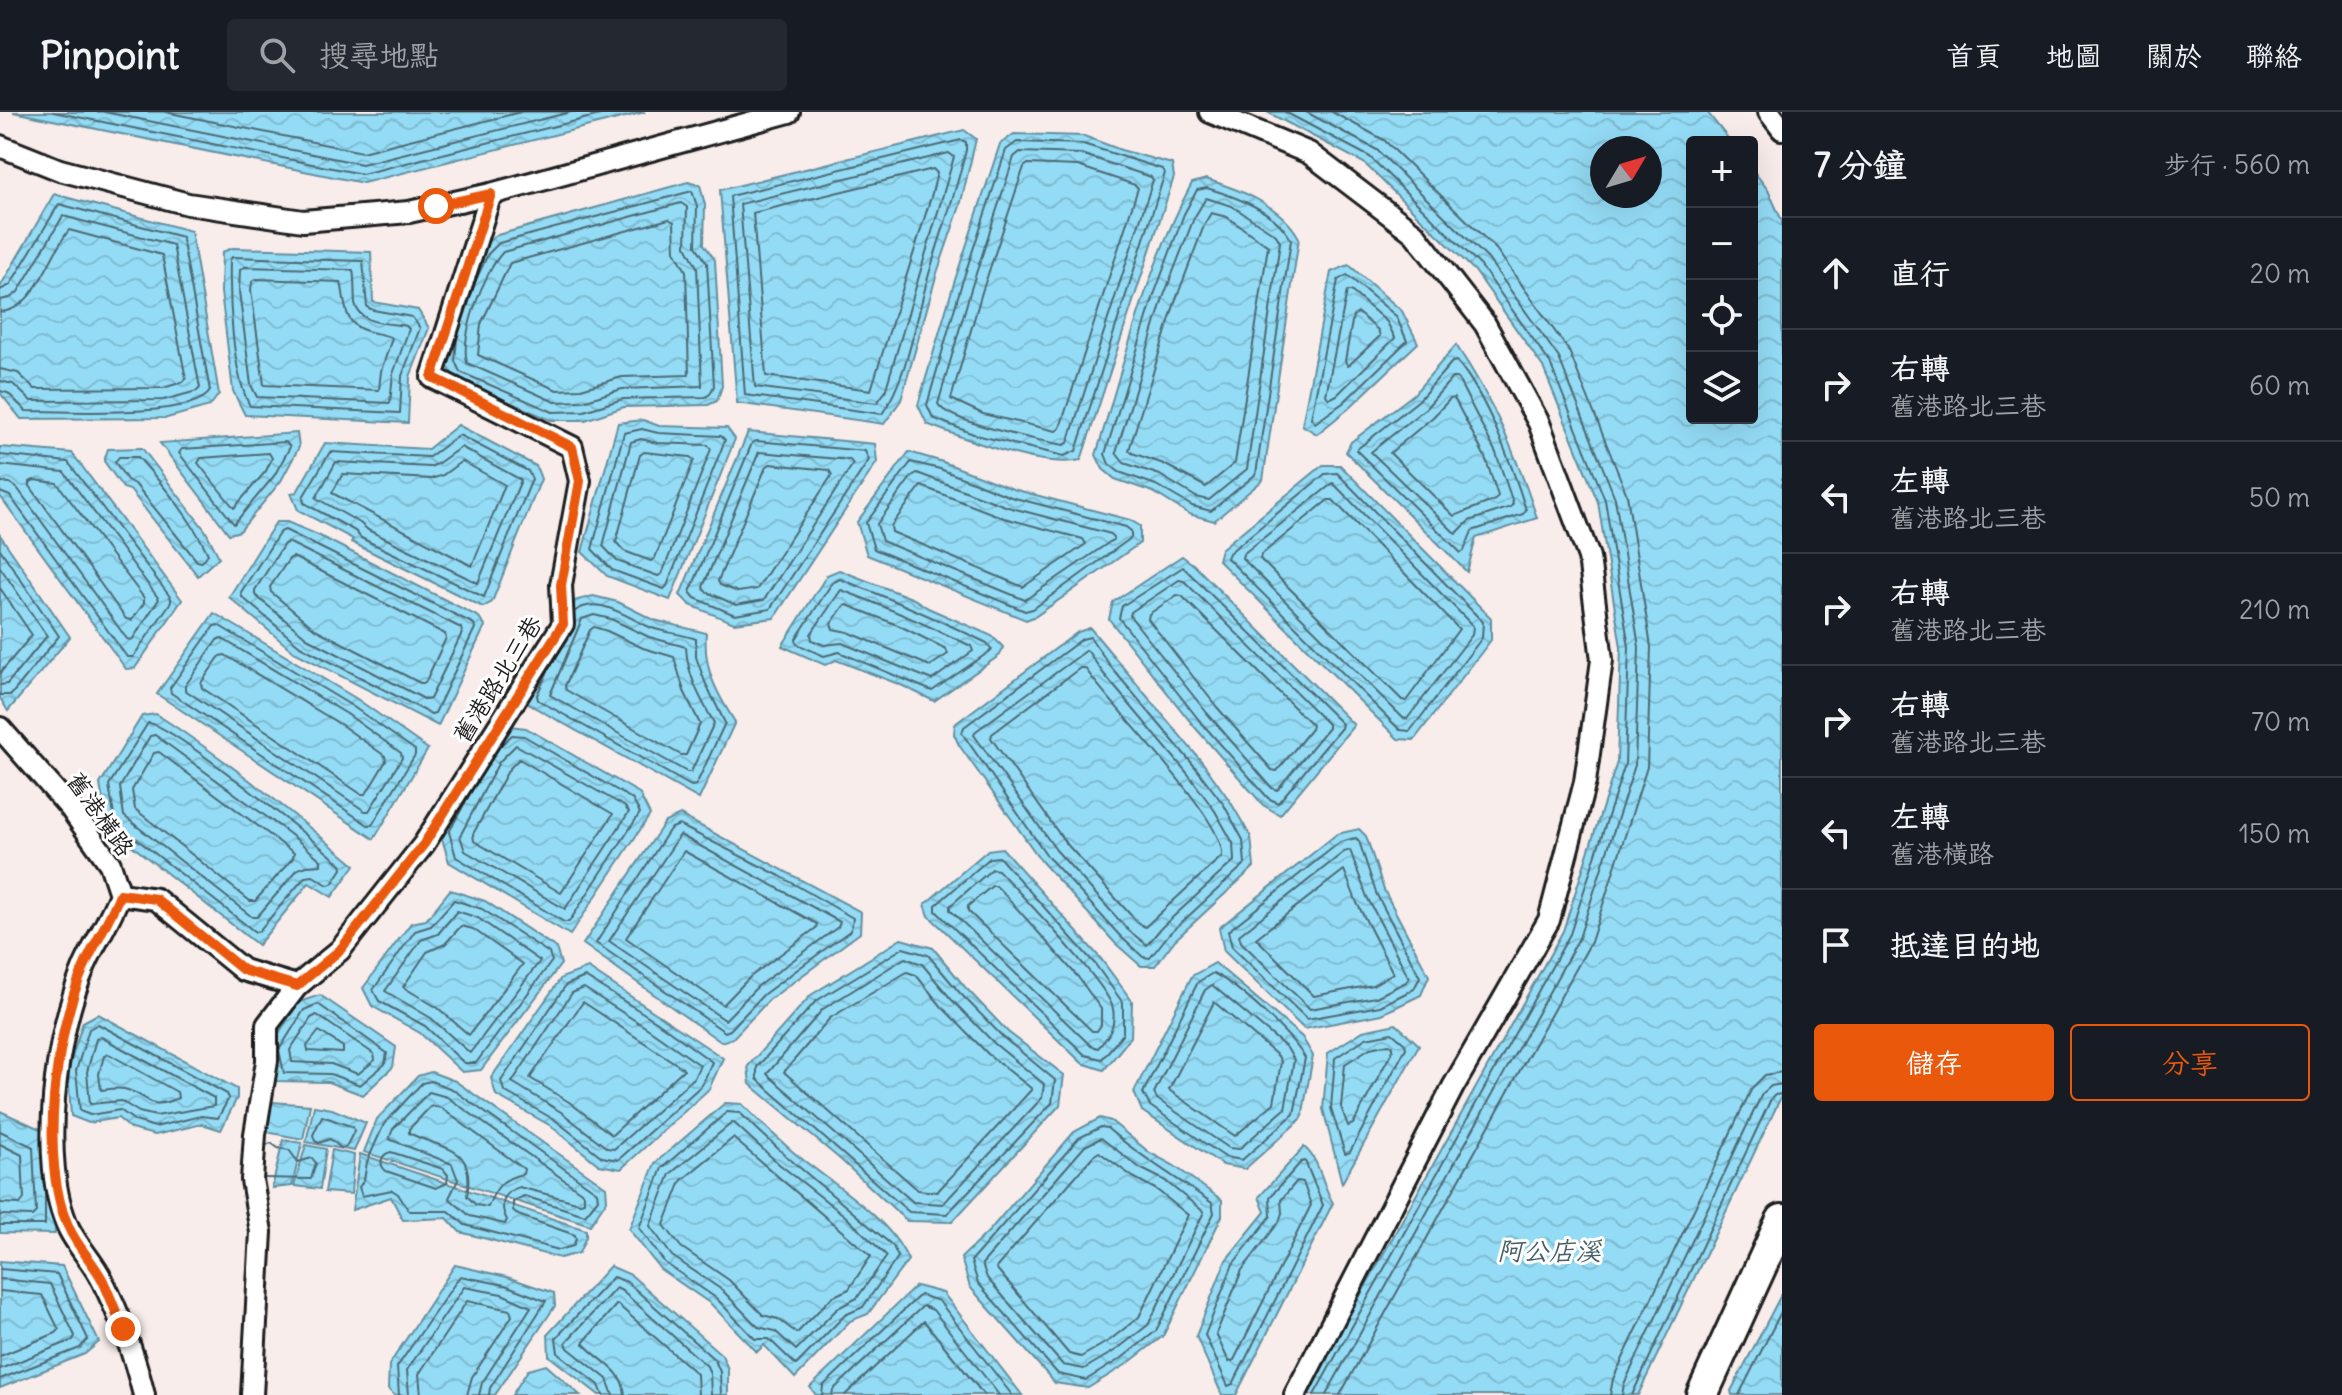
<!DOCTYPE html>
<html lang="zh-TW">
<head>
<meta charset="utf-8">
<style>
  :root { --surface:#171b24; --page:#242831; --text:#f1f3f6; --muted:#9ea1a6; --line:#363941; --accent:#ea580c }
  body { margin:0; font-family:Delius,"LXGW WenKai TC",sans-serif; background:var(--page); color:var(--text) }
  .controls { position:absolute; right:24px; top:24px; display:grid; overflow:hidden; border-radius:8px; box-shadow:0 8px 32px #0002 }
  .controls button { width:72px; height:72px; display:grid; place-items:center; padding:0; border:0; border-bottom:2px solid var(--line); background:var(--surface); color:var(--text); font:40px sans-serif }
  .compass { position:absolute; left:1590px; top:24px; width:72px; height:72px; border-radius:50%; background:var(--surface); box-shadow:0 8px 32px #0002; rotate:52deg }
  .stop { position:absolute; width:24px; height:24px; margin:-18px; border:6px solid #ea580c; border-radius:50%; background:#fff }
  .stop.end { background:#ea580c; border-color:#fff; box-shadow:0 2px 8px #0008 }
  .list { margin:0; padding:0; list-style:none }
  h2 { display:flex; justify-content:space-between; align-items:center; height:104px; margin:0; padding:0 32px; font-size:34px }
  h2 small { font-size:26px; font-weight:400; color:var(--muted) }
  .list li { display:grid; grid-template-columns:52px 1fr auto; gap:24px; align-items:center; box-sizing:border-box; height:112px; padding:0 32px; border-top:2px solid var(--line) }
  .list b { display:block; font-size:30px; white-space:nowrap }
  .list p { margin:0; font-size:26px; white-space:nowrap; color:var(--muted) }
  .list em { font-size:26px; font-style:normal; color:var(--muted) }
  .actions { display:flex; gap:16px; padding:24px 32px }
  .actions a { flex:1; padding:18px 0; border:2px solid var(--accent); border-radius:8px; text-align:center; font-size:28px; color:var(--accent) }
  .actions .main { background:var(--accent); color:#fff }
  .icon { flex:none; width:44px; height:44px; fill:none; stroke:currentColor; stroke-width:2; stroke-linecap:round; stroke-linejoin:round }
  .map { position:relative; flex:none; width:1782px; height:1283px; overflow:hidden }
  header { display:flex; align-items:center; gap:48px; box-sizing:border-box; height:112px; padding:0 40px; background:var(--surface); border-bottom:2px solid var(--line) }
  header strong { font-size:38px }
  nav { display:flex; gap:44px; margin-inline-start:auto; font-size:28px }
  .search { width:560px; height:72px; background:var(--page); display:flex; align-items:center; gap:20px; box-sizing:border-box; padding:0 28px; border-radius:8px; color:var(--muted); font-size:30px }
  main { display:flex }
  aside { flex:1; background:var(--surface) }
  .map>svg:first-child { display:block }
  .water { fill:url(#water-waves); stroke:#648f9f; stroke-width:2; fill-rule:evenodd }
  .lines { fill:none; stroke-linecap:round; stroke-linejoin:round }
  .shore { stroke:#4c6973; stroke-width:2 }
  .street-casing { stroke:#1c1c1c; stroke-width:26 }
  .secondary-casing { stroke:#1c1c1c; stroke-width:36 }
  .street { stroke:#fff; stroke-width:20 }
  .secondary { stroke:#fff; stroke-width:30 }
  .route { stroke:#ea580c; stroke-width:10 }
  .labels { text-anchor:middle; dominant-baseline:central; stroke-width:6; stroke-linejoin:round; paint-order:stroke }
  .street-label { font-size:24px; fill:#1c1c1c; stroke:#fff }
  .water-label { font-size:26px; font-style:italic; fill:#465f68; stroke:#fff }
</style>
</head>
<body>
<header>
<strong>Pinpoint</strong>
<div class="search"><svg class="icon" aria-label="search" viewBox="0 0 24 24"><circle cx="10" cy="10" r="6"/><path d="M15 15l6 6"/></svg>搜尋地點</div>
<nav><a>首頁</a><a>地圖</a><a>關於</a><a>聯絡</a></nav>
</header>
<main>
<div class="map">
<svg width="1782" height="1283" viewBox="0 0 1782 1283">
  <defs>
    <pattern id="water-waves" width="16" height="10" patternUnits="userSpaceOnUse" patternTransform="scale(2)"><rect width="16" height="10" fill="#94dcf6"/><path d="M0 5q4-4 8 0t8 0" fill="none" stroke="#7fbcd2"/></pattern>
  </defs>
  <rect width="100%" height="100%" fill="#f8edeb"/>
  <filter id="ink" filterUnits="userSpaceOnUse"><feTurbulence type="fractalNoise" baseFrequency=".0125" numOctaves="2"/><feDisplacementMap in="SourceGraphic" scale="16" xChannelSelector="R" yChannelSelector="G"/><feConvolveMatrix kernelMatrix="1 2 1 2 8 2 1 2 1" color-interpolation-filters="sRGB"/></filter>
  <g filter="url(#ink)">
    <g class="water">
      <path d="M 13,0 L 645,0 L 363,71 Z"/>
      <path d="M 1267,0 L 1707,0 L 1731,30 L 1692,30 L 1692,306 L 1752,306 L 1752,57 L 1768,78 L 1782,109 L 1782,983 L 1638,1283 L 1305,1283 L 1563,819 L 1617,650 L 1621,535 L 1598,390 L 1543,255 L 1475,159 L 1364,51 ZM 1602,36 L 1650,36 L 1650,84 L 1602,84 Z"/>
      <path d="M 964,18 L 976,27 L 960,94 L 937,161 L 901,288 L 884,312 L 737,291 L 720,78 Z"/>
      <path d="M 1014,22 L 1084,24 L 1121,38 L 1172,52 L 1174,65 L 1081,348 C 1041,357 966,327 927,312 L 918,293 L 954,171 L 1000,32 Z"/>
      <path d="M 1206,67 C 1241,78 1281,93 1299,126 L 1263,368 L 1214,409 L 1189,402 L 1153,380 L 1115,367 L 1103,357 L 1096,343 C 1124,251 1147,155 1192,71 Z"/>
      <path d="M 688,70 L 700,73 L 705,93 L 704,132 L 715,148 L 722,274 L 717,289 L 708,293 L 624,295 L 585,308 L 551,308 L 454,266 L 446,251 L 481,137 L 494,124 Z"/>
      <path d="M 54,82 L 191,119 L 219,282 L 210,294 L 167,306 L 21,307 L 0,281 L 0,175 Z"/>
      <path d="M 233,136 L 371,140 L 373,190 L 418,198 L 429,216 L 410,265 L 408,311 L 245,303 L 233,279 L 221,180 L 222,140 Z"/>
      <path d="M 1349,153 L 1402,199 L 1418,231 L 1348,297 L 1317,322 L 1302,313 L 1331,160 Z"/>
      <path d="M 1456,233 C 1494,289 1516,343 1537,406 L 1476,426 L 1467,460 L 1346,340 L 1351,330 L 1414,282 Z"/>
      <path d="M 643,308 L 659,314 L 727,316 L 735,327 L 670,488 L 607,464 L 582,440 L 618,311 Z"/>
      <path d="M 458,313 L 536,354 L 541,367 L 492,490 L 483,495 L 351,430 L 353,427 L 298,398 L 291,381 L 297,380 L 325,331 L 428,337 Z"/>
      <path d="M 748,320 L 875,332 L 877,350 L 774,506 L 734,511 L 690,493 L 680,483 Z"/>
      <path d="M 297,321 L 299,335 L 281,369 L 240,419 L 229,422 L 160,331 Z"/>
      <path d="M 0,335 L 72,341 L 182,488 L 135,556 L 126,557 L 0,384 Z"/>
      <path d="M 142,336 L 205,418 L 219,445 L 198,464 L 130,378 L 123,376 L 104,349 L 108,337 Z"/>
      <path d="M 909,340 L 943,350 L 1013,377 L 1130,408 L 1140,414 L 1140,431 L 1036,504 L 1026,508 L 867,443 L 857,410 Z"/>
      <path d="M 1323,353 L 1340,353 L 1491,506 L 1491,528 L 1414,628 L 1398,627 L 1218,448 L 1221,437 Z"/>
      <path d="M 276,410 L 287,410 L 318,423 L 479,505 L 485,514 L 438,614 L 294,540 L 229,485 Z"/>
      <path d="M 0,423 L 70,525 L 8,599 L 0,586 Z"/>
      <path d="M 1182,444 L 1194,453 L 1354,613 L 1280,703 L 1263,693 L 1193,613 L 1109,507 L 1113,490 Z"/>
      <path d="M 839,458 L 914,487 L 928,496 L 992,524 L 1003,535 L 1000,543 L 934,589 L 901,573 L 836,548 L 825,553 L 782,534 L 827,463 Z"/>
      <path d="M 593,484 L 618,490 L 654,508 L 706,521 C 703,556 716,580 735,610 L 699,687 L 525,590 L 570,490 Z"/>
      <path d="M 214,501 L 357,587 L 428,637 L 374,727 L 157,582 Z"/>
      <path d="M 1090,516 L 1203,651 L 1230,689 L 1251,725 L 1254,755 L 1175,828 L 1155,854 L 1141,854 L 1115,831 L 1042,750 L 959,633 L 954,622 L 955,612 L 1078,520 Z"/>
      <path d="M 156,602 C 226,647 291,700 355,753 L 332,785 L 309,771 L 258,833 L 107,714 L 100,672 L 142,604 Z"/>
      <path d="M 509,614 L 526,616 L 639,681 L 650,703 L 570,823 L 449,750 L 440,720 Z"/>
      <path d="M 680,703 L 861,800 L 860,821 L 769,888 L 733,926 L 721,930 L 583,832 L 665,710 Z"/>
      <path d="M 1359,717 L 1366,724 L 1384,778 L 1429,864 L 1421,883 L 1382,902 L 1304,917 L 1224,839 L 1219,816 L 1337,722 Z"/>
      <path d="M 1002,736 L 1101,847 L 1132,889 L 1131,925 L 1104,958 L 1082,951 L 929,804 L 925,792 L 988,738 Z"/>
      <path d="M 450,778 L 485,789 L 556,836 L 561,852 L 481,958 L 462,960 L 420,921 L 372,894 L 363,876 L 411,811 L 426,808 Z"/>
      <path d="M 901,827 L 933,836 L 965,875 L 1008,920 L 1064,963 L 1060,993 L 952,1110 L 907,1109 L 841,1048 L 750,972 L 748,954 L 811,883 Z"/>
      <path d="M 1215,851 L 1302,925 L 1313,944 L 1302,1006 L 1245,1057 L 1223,1053 L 1142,999 L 1134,980 L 1192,864 Z"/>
      <path d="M 588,856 L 723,946 L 709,977 L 621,1057 L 599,1053 L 551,1014 L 496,983 L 491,966 L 561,866 Z"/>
      <path d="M 320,883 L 396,935 L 393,955 L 363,983 L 328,970 L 275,969 L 270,935 L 299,890 Z"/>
      <path d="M 98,902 L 237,977 L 237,986 L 221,1018 L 202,1012 L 155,1023 L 131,1017 L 118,1006 L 89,1011 L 71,1004 L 68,958 L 83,910 Z"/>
      <path d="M 1396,912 L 1419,933 L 1342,1071 L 1323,997 L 1328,941 L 1363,919 Z"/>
      <path d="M 431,960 L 455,969 L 606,1075 L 607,1088 L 590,1113 L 364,1040 L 377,1007 L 418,964 Z"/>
      <path d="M 272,990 L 310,993 L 303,1027 L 266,1020 L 264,1011 Z"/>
      <path d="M 725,991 L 742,992 C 758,1008 775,1024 792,1039 C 829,1070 889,1104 908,1148 L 868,1202 L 850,1209 L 795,1266 L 764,1233 L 757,1240 L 711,1192 L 660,1157 L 629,1117 L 655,1051 Z"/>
      <path d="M 314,994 L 332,997 L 366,1011 L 354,1039 L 306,1030 Z"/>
      <path d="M 0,999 L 51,1022 L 55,1122 L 0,1121 Z"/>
      <path d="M 1100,1006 L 1111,1009 L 1150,1041 L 1173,1053 L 1222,1088 L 1222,1104 L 1163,1224 L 1127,1252 L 1088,1276 L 1055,1271 L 970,1175 L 961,1146 L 989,1119 L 1074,1020 Z"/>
      <path d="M 283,1028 L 302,1031 L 292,1074 L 272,1076 Z"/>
      <path d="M 306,1033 L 326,1037 L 320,1077 L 294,1074 Z"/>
      <path d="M 1304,1035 C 1320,1048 1322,1073 1333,1091 L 1236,1283 L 1222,1283 L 1196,1224 L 1226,1148 L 1265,1100 L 1259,1085 Z"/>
      <path d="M 332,1038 L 354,1043 L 351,1082 L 325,1080 Z"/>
      <path d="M 360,1042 L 586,1118 L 586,1125 L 579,1141 L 560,1146 L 460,1120 L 447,1106 L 403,1108 L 391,1085 L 352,1098 Z"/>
      <path d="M 0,1149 L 62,1154 L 99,1230 L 85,1242 L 0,1276 Z"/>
      <path d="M 455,1153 L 507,1165 L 554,1181 L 555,1194 L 495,1283 L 394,1283 L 388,1277 L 389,1253 Z"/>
      <path d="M 610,1154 L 631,1163 L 722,1243 L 728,1257 L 728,1283 L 599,1283 L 549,1244 L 548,1222 Z"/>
      <path d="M 916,1174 L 943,1181 L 1022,1283 L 816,1283 L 810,1275 Z"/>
      <path d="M 1782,1181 L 1782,1283 L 1732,1283 L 1731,1279 Z"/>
      <path d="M 546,1253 L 580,1283 L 512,1283 L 528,1258 Z"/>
    </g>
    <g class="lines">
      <g class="shore">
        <path d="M 53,0 L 362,62 L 612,0"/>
        <path d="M 104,0 L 362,52 L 571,0"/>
        <path d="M 165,0 L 362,40 L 521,0"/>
        <path d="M 1285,0 L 1370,45 L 1481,154 L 1550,251 L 1605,388 L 1629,535 L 1625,652 L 1570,822 L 1314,1283"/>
        <path d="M 1306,0 L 1377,38 L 1488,147 L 1559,246 L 1615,386 L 1639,535 L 1635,653 L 1579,826 L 1326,1283"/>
        <path d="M 1332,0 L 1384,28 L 1496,137 L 1569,239 L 1627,383 L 1651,535 L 1647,655 L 1591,830 L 1340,1283"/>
        <path d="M 961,28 L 966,30 L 966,38 C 956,80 941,121 929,162 C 916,206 908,265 882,302 L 745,283 L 730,84 Z"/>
        <path d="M 1017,30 L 1083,32 L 1162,57 L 1165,61 L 1076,339 L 1064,344 L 976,323 L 933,306 L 927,293 L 961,174 L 1006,38 Z"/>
        <path d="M 1020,40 L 1081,42 L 1151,65 L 1153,68 L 1068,331 L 1064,333 C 1041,329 947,310 938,292 L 971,177 L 1014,45 Z"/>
        <path d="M 949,41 L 954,45 L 885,280 L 877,291 L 755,275 L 740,92 Z"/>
        <path d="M 1028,52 L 1078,54 L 1135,73 L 1138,76 L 1060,316 L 1056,319 L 983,302 L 951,287 L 982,180 L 1024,55 Z"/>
        <path d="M 933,57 L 937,61 L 931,85 L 871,278 L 766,264 L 753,101 Z"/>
        <path d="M 1207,76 C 1236,85 1277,99 1291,128 L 1256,362 L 1211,399 L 1192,394 L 1156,373 L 1119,360 L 1109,352 L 1105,342 L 1154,183 L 1184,102 L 1197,78 Z"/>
        <path d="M 1206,86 L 1232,94 L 1276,123 L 1280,130 L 1247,357 L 1209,388 L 1196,385 L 1160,363 L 1124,351 L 1116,341 L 1163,186 L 1194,106 Z"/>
        <path d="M 681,91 L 687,95 L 686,134 L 697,155 L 702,274 L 622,277 L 583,289 L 555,290 L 467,251 C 460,223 484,160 503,140 Z"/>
        <path d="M 1211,101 L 1227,105 L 1268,134 L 1235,351 L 1206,375 L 1164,352 L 1132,341 L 1129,338 L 1175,190 L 1205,111 Z"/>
        <path d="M 669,107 L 674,110 L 675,139 L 686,159 L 689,263 L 622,265 L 581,277 L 557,278 L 478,243 L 481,212 L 510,151 Z"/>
        <path d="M 232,145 L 363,149 L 367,195 L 373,198 L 412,205 L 420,216 L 402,264 L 400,301 L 250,294 C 232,261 229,187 230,148 Z"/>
        <path d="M 244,155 L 353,158 C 355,169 354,180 355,191 C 359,213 389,211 406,214 L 409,217 L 393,262 L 390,291 L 257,285 L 251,273 L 239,179 L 240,158 Z"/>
        <path d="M 1347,163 L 1396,204 L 1407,229 L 1343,291 L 1315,311 L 1311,306 L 1338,168 Z"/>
        <path d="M 256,167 L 341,170 C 346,190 342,212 367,219 C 376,222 385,222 392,226 L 381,259 L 379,278 L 264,273 L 251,178 L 252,170 Z"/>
        <path d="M 0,178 L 10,173 L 59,92 L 182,125 L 210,279 C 194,307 61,299 26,299 L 8,281 L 0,279"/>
        <path d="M 1347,179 L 1351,179 L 1387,210 L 1395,226 L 1337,283 L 1329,287 L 1326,283 Z"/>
        <path d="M 0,188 L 10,186 L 18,180 L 63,104 L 173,133 L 200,276 L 197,279 L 164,288 L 31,289 L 13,272 L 0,269"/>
        <path d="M 0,200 C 36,198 49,143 69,118 L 162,143 L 186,267 L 183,270 L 163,276 L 35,277 L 18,261 L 0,257"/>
        <path d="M 1358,201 L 1378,218 L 1380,224 L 1348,254 L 1345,249 L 1353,204 Z"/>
        <path d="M 457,226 L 455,249 L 460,260 L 553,300 L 584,299 L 623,287 L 706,285 L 710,282 L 714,274 L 707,151 L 696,134 L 697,94 L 692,79 L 499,131 L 488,142 L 475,170"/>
        <path d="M 1457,249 C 1487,285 1512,353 1526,398 L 1523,402 L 1472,419 L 1464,439 L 1461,441 L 1356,338 L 1419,288 L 1452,250 Z"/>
        <path d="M 1452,266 L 1457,266 L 1460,271 L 1496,341 L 1513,391 L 1511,395 L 1469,409 L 1456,422 L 1371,340 L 1426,296 Z"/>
        <path d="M 1454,286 L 1485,345 L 1498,384 L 1495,388 L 1454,404 L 1390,341 L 1433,305 L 1450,287 Z"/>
        <path d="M 642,317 L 658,321 L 721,324 L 725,328 L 667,474 L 664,477 L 612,458 L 592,437 L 624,321 Z"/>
        <path d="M 459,323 L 528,359 L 532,367 L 484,485 L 361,426 L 355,419 L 304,391 L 303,385 L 330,340 L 429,345 Z"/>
        <path d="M 641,327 L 657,331 L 708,333 L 711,337 L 662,462 L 658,464 L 617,449 L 603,434 L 631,330 Z"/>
        <path d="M 756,329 L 865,339 L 869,348 L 770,497 L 735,503 L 695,486 L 690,480 L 752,331 Z"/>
        <path d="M 286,330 L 290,335 L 274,364 L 234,412 L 179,341 L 182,337 Z"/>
        <path d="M 461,335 L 521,368 L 478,471 L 368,418 L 360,411 L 316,386 L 336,350 L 430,355 L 437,352 Z"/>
        <path d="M 644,340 L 690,345 L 694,348 L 655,446 L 651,449 L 624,439 L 616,430 L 640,343 Z"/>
        <path d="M 759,340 L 850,348 L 853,352 L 764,488 L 736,493 L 705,479 L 703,475 Z"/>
        <path d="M 269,341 L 272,346 L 266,359 L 234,396 L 198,351 L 201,346 Z"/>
        <path d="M 0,343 L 68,350 L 171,486 L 171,490 L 133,545 L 127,545 L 10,384 L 0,380"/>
        <path d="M 119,345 L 138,345 C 164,374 192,407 208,442 L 202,450 L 197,449 L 136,373 L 127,368 L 115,350 Z"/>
        <path d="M 462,349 L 505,373 L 472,454 L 332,381 L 343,362 L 431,367 L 443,363 Z"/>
        <path d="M 911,350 L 940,357 L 1011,385 L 1126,415 L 1131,419 L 1131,426 L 1033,497 L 1025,499 L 874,437 L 866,411 Z"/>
        <path d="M 770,352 L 829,358 L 832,363 L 757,477 L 738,480 L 720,473 L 718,469 L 766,355 Z"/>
        <path d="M 0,353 L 64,360 L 159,487 L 132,528 L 127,527 L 18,377 L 10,371 L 0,370"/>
        <path d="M 917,361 L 1008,395 L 1111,422 L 1114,427 L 1025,488 L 882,429 L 877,412 L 912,364 Z"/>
        <path d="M 1337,361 L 1483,510 L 1482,526 L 1410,619 L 1400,618 L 1227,446 L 1229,441 L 1325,362 Z"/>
        <path d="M 34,368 L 57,371 L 144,486 L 144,491 L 132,508 L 126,507 L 30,374 L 30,370 Z"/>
        <path d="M 1333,371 L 1473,514 L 1472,523 L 1407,607 L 1403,606 L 1242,446 L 1243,442 Z"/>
        <path d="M 921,374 L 1004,406 L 1083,427 L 1086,432 L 1023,475 L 892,420 L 891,414 Z"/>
        <path d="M 1328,388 L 1333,388 L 1459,517 L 1406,589 L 1402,588 L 1260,447 L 1261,443 Z"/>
        <path d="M 285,418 L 474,512 L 475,516 L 435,601 L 431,602 L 300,534 L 242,485 L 241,480 L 280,420 Z"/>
        <path d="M 288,430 L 461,516 L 462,521 L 430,587 L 426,588 L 307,526 L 255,483 L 255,478 L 284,432 Z"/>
        <path d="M 0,437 L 59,524 L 11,583 L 0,583"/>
        <path d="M 293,445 L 445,522 L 446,526 L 425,571 L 420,571 L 315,517 L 271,480 L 270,475 L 289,447 Z"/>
        <path d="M 0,455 L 47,524 L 7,572 L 0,573"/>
        <path d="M 1183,455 L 1342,612 L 1341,616 L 1278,691 L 1268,686 L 1199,608 L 1119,506 L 1122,494 Z"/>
        <path d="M 840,467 C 890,486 939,508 987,531 L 992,538 L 932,579 L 839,540 L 824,544 L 797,532 L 796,527 L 832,471 Z"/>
        <path d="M 1179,468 L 1184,469 L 1328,612 L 1328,616 L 1277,678 L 1272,676 L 1207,601 L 1130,504 L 1131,500 Z"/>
        <path d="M 0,476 L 32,523 L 0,561"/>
        <path d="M 841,478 C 885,494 929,514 971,534 L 973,539 L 932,568 L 842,531 L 824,533 L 812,528 L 811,522 Z"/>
        <path d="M 1177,483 L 1182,484 L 1312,613 L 1311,617 L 1277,659 L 1272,658 L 1216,594 L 1148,507 L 1149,502 Z"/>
        <path d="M 847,493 L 900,514 L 946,537 L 948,542 L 930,554 L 848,520 L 833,517 L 831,512 L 843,495 Z"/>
        <path d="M 594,503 L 611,507 L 649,525 L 686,535 C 687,563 701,588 714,611 L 691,660 L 687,660 L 550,583 L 582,507 Z"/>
        <path d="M 218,513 L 352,594 L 415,638 L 415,643 L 372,713 L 368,713 L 171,581 L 170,576 L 214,514 Z"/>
        <path d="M 594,515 L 607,519 L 643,536 L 674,545 L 684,579 L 700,612 L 686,643 L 681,643 L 566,578 L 565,574 L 590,518 Z"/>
        <path d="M 1090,525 L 1111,555 L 1196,656 L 1224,693 L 1243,728 L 1245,752 L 1169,822 L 1150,846 L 1143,845 L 1121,825 L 1048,745 L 962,621 L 964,615 L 1082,527 Z"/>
        <path d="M 221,526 L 347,602 L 401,641 L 402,646 L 369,699 L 365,699 L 185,578 L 185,574 L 217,528 Z"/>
        <path d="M 1087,538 L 1103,561 L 1188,662 L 1215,699 L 1233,731 L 1234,749 L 1162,815 L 1147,833 L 1128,818 L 1056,738 L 974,623 L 976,619 Z"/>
        <path d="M 225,543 L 340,612 L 385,644 L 386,649 L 366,682 L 361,682 L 202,576 L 201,571 L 220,544 Z"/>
        <path d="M 1080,556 L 1085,556 C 1109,593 1226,707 1222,744 L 1145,815 L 1137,810 L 1065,730 L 991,626 L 992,622 Z"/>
        <path d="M 548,559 L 537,583 L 538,588 L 691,674 L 696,673 L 725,611 L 705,570 L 696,545 L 696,527 C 682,522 667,521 652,516 C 629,507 598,481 574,500"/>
        <path d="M 148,611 C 169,610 316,731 341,752 L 342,757 L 332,772 L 328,773 L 313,764 L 305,765 L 259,819 L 255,820 L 115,710 L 109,673 Z"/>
        <path d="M 155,623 L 290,722 L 321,748 L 321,753 L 307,754 L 298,757 L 257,805 L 252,805 L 124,704 L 120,675 L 150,624 Z"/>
        <path d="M 516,633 L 624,694 L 629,700 L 565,797 L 465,739 L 460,724 L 499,650 Z"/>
        <path d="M 159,640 L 294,741 L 293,746 L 255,789 L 250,789 L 135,697 L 132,678 L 154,641 Z"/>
        <path d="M 519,647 L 613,702 L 561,781 L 474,729 L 473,722 L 509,657 Z"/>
        <path d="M 472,678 L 449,720 L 456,745 L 564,810 L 569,810 L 640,701 L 632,687 L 524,624 L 512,623 L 499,635"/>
        <path d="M 679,713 L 780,764 L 853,806 L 851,818 L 764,882 L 730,918 L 725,920 L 596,831 L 670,717 Z"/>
        <path d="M 680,723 L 840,810 L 838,815 L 758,874 L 725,908 L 609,829 Z"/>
        <path d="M 1356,726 L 1359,729 L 1376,781 L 1420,865 L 1414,877 L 1380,894 L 1307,907 L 1232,835 L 1228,819 L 1340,730 Z"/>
        <path d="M 1350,738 L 1367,785 L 1409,866 L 1406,870 L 1376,885 L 1310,897 L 1241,830 L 1239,823 L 1344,740 Z"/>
        <path d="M 684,739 L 817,812 L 816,816 L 750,865 L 723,893 L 626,826 Z"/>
        <path d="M 990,746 L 999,745 L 1095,852 L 1123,891 L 1123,922 L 1102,947 L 1085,943 L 936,799 L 936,793 Z"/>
        <path d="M 992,757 L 998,758 C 1018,779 1110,875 1113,897 C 1116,914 1109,924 1098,936 L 1091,934 L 950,798 L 950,794 Z"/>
        <path d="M 1344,758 L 1357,791 L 1393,861 L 1373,873 L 1314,884 L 1256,826 Z"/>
        <path d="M 992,774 L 996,774 L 1004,782 L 1078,865 L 1101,897 L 1101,913 L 1097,919 L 1092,919 L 968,799 L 968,794 Z"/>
        <path d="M 454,788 L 482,797 L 549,841 L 552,849 L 476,951 L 464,951 L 425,914 L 379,889 L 373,878 L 415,819 L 431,814 Z"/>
        <path d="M 457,799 L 478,806 L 540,849 L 470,941 L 431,906 L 385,879 L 421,828 L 438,822 Z"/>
        <path d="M 461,814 L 473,817 L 523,852 L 469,923 L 438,896 L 403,875 L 427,840 L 445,832 Z"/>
        <path d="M 903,836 L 928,843 L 959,880 L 1003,925 L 1055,968 L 1052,991 L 947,1102 L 909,1100 L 757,967 L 757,955 L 816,889 Z"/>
        <path d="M 905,846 L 922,852 L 951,887 L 995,932 L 1044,972 L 1042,986 L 943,1092 L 913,1090 L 767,962 L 823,897 Z"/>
        <path d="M 907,860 L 916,863 L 942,895 L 988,942 L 1032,977 L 937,1080 L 918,1078 L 784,960 L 830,906 Z"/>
        <path d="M 1213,861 C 1236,872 1292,923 1305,946 L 1294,1002 L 1242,1048 L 1225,1045 L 1150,994 L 1143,981 L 1198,870 Z"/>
        <path d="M 585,865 L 656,909 L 712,950 L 702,973 L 618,1048 L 602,1045 L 555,1008 L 504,979 L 501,969 L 566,873 Z"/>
        <path d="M 1212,873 L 1287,936 L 1294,948 L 1285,997 L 1239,1037 L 1229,1036 L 1157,987 L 1154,981 L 1205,878 Z"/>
        <path d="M 584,876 L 650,918 L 700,953 L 694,966 L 614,1037 L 607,1036 L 561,1000 L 512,970 L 572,881 Z"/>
        <path d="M 583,890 L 684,957 L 612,1023 L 569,990 L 530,966 Z"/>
        <path d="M 1214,890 L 1278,944 L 1281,950 L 1274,991 L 1235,1024 L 1169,978 Z"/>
        <path d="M 317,903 L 374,942 L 375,948 L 358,962 L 331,952 L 292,950 L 290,938 L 311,906 Z"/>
        <path d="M 98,912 L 227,982 L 229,986 L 218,1006 L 201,1004 L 155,1015 L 135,1009 L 120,998 L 90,1003 L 80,999 L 76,959 L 89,917 Z"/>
        <path d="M 319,919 L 343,935 L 343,941 L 308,939 L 307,934 Z"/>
        <path d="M 1392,921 L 1405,932 L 1406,936 L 1350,1040 L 1345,1042 L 1331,996 L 1335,946 L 1366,926 Z"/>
        <path d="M 101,925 L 214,986 L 214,994 L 156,1004 L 139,1000 L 121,989 L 90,992 L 87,960 L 96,927 Z"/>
        <path d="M 1389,932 L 1393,934 L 1393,938 L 1353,1012 L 1348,1014 L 1341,995 L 1345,952 L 1370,936 Z"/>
        <path d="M 279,938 L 304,898 L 318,892 L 387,941 L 385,952 L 360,973 L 330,962 L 284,961 L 279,938"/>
        <path d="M 109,942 L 177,980 L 178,986 C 147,999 153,986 128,978 C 119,975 110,977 101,978 L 99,962 L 104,944 Z"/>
        <path d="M 431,969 L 452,977 L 597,1080 L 598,1087 L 585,1103 L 524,1084 L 513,1090 L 513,1098 L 518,1103 L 575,1123 L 576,1127 L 573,1134 L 559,1138 L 465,1113 L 449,1099 L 409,1099 L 398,1082 L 392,1078 L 362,1084 L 359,1075 L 364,1068 L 367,1050 L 384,1012 L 422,971 Z"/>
        <path d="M 429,980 L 447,985 L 584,1082 L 584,1090 L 580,1091 L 519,1075 C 503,1080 499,1093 507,1108 L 505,1112 L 470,1104 L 449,1086 L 458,1068 L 452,1052 L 389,1027 L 393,1017 Z"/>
        <path d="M 431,994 L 441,996 L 524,1057 L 523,1062 C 502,1066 495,1076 488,1095 L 476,1093 L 467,1084 C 476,1032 444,1039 409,1021 L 409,1017 Z"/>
        <path d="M 727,1000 L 740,1001 L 786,1044 L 893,1134 L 898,1145 L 863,1195 L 845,1203 L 796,1253 L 769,1227 L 755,1227 L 716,1186 L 665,1151 L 639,1116 L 662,1056 Z"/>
        <path d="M 322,1004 L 353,1015 L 354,1019 L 346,1035 L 341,1036 L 330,1027 L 319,1031 L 315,1029 L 313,1023 Z"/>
        <path d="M 733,1010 L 779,1052 L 844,1103 L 887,1144 L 857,1186 L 838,1196 L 796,1238 L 775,1219 L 758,1215 L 722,1178 L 672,1144 L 650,1114 L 670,1062 Z"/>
        <path d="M 1101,1015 L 1107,1016 C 1140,1045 1177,1066 1212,1091 L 1214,1101 L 1156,1219 L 1122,1246 L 1086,1268 L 1058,1262 L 978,1171 L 971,1149 L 1079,1026 Z"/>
        <path d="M 0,1019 L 33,1035 L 36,1100 L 32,1104 L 0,1103"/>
        <path d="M 733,1026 L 871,1144 L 849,1177 L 832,1185 L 797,1221 L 778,1207 L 763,1203 L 729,1168 L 681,1135 L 664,1113 L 681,1069 Z"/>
        <path d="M 1101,1026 L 1140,1056 L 1164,1068 L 1204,1100 L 1148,1213 L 1116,1238 L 1084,1257 L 1063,1253 L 987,1166 L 982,1152 L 1085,1034 Z"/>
        <path d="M 0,1032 L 22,1043 L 24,1087 L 20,1092 L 0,1091"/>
        <path d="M 391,1040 L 443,1057 L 448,1063 L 447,1071 L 436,1076 L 386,1059 C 378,1052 381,1042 391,1040 Z"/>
        <path d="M 1099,1040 L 1133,1065 L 1157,1078 L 1188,1103 L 1139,1205 L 1110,1228 L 1081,1245 L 1069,1242 L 996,1156 L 1093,1044 Z"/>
        <path d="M 1305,1049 L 1323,1093 L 1233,1272 L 1228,1274 L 1205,1223 L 1233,1152 L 1271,1104 L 1270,1085 L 1301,1050 Z"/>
        <path d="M 264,1066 L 311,1067 L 316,1051 L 312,1046 L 298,1050 L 289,1038 L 278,1036 L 271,1031 L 266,1033"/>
        <path d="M 1297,1069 L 1303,1070 L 1311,1093 L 1234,1248 L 1229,1250 L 1216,1222 L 1242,1158 L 1279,1110 L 1282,1101 L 1281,1088 Z"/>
        <path d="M 0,1113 L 45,1113 L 45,1078"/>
        <path d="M 0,1157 L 57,1162 L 88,1227 L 80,1236 L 0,1267"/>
        <path d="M 0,1167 L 50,1172 L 75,1224 L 73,1228 L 0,1257"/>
        <path d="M 0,1179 L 42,1183 L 59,1218 L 56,1221 L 0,1244"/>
        <path d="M 399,1283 L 397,1255 L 460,1164 L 505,1173 L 546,1189 L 490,1276 L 489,1283"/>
        <path d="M 409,1283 L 407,1258 L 464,1175 L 502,1182 L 531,1195 L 482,1271 L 479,1283"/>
        <path d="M 421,1283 L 419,1262 L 467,1189 L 510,1198 L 512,1204 L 472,1265 L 467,1283"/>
        <path d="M 603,1283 L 599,1273 L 558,1241 L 556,1226 L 613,1165 L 627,1170 L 715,1248 L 720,1260 L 721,1283"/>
        <path d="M 613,1283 L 607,1267 L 568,1236 L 566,1230 L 616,1176 L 622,1179 L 707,1254 L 710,1262 L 711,1283"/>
        <path d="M 625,1283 C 623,1256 598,1249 583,1231 L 617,1192 L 697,1262 L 698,1283"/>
        <path d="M 822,1283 L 823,1274 L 920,1183 L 939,1189 L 1012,1283"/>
        <path d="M 832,1283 L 833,1278 L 923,1194 L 933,1198 L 999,1283"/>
        <path d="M 845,1283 L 924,1209 L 984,1283"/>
        <path d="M 1610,1283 L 1613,1267 L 1752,976 L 1765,963 L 1782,960"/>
        <path d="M 1622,1283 L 1624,1272 L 1762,982 L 1771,974 L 1782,972"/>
        <path d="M 1632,1283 L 1771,987 L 1775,983 L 1782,982"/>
        <path d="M 1739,1283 L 1782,1198"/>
      </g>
      <g class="street-casing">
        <g id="street">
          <path d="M 1210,0 L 1309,41 L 1414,121 L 1485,212 L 1539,311 L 1589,445 L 1602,548 L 1585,670 L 1549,808 L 1453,975 L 1295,1283"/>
          <path d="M 1769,0 L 1782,17"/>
          <path d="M 0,34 L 60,58 L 188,92 L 303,109 L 409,100 L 491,82 L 789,0"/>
          <path d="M 0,616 L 71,697 L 110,752 L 120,782 C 110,807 96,829 85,853 C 56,918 37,1051 69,1117 C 78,1135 93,1150 102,1168 C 121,1205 134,1243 144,1283"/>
          <path d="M 120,782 L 156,787 L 243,858 L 297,874 L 340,838 L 424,732 L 563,512 L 561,473 L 580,369 L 572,335 L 432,265 L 491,82"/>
          <path d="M 252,1283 L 261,1120 L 252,1068 L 255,1022 L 267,949 L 267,913 L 297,874"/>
        </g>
      </g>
      <g class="secondary-casing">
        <path id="secondary" d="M 1702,1283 L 1782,1108"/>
      </g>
      <use href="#street" class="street"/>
      <use href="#secondary" class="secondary"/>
    </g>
  </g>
  <g class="lines" filter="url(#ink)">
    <path class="route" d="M 123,1217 C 116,1201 110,1183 102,1167 C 92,1149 77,1134 69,1116 C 38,1049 55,919 85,853 C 96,829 110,807 120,782 L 156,787 L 243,858 L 297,874 L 340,838 L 424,732 L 563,512 L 561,473 L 580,369 L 572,335 L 432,265 L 491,82 L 436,94"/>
  </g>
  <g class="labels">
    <g class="street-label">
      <text transform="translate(497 567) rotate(-58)">舊港路北三巷</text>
      <text transform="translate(101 702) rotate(55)">舊港橫路</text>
    </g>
    <g class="water-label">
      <text x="1549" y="1138">阿公店溪</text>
    </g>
  </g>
</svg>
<div class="controls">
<button>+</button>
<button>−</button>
<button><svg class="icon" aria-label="locate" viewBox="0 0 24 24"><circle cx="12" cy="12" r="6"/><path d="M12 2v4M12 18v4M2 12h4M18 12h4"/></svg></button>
<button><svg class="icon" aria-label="layers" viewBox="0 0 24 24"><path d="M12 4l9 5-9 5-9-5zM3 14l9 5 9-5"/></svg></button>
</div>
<svg class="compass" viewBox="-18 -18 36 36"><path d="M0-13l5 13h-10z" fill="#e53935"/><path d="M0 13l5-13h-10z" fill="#9ea1a6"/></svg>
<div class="stop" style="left:436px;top:94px"></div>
<div class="stop end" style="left:123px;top:1217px"></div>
</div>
<aside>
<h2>7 分鐘<small>步行 · 560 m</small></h2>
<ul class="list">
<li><svg class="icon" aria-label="ahead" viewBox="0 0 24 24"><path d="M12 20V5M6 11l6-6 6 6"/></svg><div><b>直行</b></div><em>20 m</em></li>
<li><svg class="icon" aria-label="right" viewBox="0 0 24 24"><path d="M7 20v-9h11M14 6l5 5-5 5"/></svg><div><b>右轉</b><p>舊港路北三巷</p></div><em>60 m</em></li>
<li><svg class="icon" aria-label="left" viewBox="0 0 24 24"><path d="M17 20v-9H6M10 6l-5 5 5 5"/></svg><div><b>左轉</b><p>舊港路北三巷</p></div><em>50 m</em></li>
<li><svg class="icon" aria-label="right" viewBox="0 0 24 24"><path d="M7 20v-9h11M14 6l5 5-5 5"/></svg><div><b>右轉</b><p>舊港路北三巷</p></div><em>210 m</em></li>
<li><svg class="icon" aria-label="right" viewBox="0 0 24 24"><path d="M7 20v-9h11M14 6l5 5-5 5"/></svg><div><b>右轉</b><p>舊港路北三巷</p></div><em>70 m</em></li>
<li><svg class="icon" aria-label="left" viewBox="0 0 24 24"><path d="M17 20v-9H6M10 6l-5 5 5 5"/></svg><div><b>左轉</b><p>舊港橫路</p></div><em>150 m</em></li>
<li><svg class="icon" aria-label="arrive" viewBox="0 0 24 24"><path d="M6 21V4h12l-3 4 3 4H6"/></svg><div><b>抵達目的地</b></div></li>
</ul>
<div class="actions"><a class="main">儲存</a><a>分享</a></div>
</aside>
</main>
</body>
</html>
